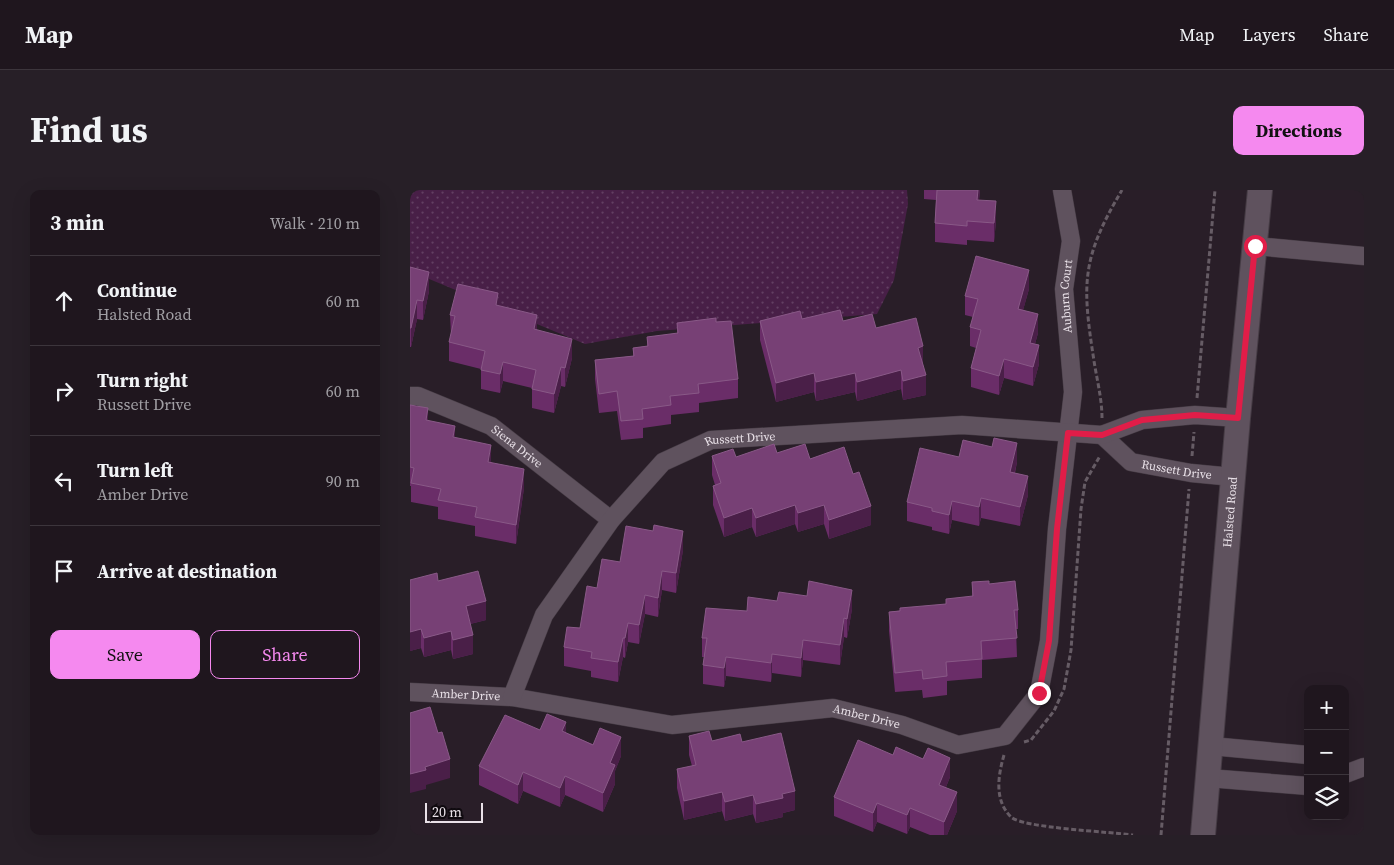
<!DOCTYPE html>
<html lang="en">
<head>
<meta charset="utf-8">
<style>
  :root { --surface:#1f161e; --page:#271f27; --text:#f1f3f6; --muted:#a19fa4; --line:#3c353c; --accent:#f589ef }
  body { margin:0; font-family:"Source Serif 4",serif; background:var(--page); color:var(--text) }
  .controls { position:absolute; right:15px; bottom:15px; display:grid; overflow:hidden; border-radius:10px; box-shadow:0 5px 20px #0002 }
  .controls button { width:45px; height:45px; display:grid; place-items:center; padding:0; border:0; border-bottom:1px solid var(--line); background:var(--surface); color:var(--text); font:25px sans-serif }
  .scale { position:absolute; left:15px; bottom:12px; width:58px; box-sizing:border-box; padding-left:5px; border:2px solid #e9e1e8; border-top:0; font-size:14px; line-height:18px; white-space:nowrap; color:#e9e1e8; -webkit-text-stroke:4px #0f0a0f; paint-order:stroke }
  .stop { position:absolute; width:15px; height:15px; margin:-11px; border:4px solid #e11d48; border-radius:50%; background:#fff }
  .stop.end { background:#e11d48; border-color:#fff; box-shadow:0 1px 5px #0008 }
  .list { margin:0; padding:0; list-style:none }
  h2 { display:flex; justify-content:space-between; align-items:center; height:65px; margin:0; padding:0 20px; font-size:21px }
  h2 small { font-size:16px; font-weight:400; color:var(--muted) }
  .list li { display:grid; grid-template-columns:32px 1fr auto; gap:15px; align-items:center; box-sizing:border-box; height:90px; padding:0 20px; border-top:1px solid var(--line) }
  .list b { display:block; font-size:19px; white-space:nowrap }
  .list p { margin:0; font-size:16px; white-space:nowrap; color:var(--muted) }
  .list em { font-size:16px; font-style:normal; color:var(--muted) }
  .actions { display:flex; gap:10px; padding:15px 20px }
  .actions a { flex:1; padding:11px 0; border:1px solid var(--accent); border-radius:10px; text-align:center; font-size:18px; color:var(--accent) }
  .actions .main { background:var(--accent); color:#111 }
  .icon { flex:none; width:28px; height:28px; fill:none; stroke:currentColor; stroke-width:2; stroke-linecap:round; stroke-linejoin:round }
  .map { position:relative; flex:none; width:954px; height:645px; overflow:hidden; border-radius:10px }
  header { display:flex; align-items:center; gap:30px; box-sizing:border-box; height:70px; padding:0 25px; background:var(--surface); border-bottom:1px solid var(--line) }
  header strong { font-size:24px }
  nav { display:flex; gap:28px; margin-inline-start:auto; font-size:18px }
  .intro { display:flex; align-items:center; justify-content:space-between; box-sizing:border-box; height:120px; padding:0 30px }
  h1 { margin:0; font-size:35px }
  .button { padding:12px 22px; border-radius:10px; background:var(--accent); color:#111; font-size:18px; font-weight:700 }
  main { display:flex; gap:30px; padding:0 30px }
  aside { flex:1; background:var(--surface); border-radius:10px; box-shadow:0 5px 20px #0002 }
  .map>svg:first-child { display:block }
  .grass { fill:url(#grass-dots) }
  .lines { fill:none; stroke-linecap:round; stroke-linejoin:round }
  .street-casing { stroke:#463c45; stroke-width:19 }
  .secondary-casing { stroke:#463c45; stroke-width:26 }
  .path { stroke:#665c65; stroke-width:3; stroke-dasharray:5 2.5; stroke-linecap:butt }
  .street { stroke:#5f525e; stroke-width:18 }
  .secondary { stroke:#5f525e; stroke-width:24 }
  .wall { fill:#6a2d68 }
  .shaded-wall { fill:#4a1f48 }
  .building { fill:#774075; stroke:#895987 }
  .route { stroke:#e11d48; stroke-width:6 }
  .labels { text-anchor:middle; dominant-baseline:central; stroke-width:4.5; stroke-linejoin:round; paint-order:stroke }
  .street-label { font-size:12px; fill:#e9e1e8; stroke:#0f0a0f }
</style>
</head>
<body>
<header>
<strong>Map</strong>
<nav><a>Map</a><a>Layers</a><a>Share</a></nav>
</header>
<div class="intro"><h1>Find us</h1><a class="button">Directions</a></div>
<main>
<aside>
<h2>3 min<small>Walk · 210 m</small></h2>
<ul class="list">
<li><svg class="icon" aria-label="ahead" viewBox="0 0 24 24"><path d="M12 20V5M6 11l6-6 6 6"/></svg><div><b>Continue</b><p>Halsted Road</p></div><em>60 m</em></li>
<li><svg class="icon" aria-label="right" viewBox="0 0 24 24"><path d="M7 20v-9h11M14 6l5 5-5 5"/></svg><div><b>Turn right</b><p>Russett Drive</p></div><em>60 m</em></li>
<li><svg class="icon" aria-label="left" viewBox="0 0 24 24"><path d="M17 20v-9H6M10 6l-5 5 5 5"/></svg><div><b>Turn left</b><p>Amber Drive</p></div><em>90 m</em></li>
<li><svg class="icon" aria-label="arrive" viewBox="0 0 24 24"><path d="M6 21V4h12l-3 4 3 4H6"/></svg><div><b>Arrive at destination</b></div></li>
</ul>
<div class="actions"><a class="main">Save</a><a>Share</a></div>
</aside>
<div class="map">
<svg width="954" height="645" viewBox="0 0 954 645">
  <defs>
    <pattern id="grass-dots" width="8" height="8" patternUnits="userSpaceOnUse" patternTransform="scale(1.25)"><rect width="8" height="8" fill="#481f47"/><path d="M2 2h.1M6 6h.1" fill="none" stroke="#623f62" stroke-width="1.8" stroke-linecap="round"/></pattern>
  </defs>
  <rect width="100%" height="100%" fill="#291e28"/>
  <path class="grass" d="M 0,0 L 497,0 L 498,14 L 484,90 L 467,124 L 247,141 L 175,154 L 0,81 Z"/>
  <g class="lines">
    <g class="street-casing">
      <g id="street">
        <path d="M 845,56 L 954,66"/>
        <path id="s1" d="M 0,206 L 8,206 L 81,236 L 201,330"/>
        <path id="s2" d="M 692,245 L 721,272 L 781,283 L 823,287"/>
        <path id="s3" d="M 0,502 L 102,507 L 262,535 L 423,518 L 492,535 L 548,555 L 595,546 L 629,503 L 639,451 L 647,339 L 663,202 L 654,99 L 661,51 L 652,0"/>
        <path id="s4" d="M 102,507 L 134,425 L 201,330 L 253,272 L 301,250 L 552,235 L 692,245 L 732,230 L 785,225 L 828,228"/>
        <path d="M 801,556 L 898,565"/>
        <path d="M 935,584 L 954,577"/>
        <path d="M 798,588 L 898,596"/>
      </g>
    </g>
    <g class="secondary-casing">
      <g id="secondary">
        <path id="s5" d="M 793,645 L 828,228 L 850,0"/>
      </g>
    </g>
    <g class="path">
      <path d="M 787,208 L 805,0"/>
      <path d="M 692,228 C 692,209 687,190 684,171 C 672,94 671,69 712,0"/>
      <path d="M 782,266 L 784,242"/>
      <path d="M 614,552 L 621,550 L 644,521 L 654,499 L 661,460 L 671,319 L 675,292 L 690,266"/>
      <path d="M 594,565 C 588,586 584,610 601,627 C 612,638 703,642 723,645"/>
      <path d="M 751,645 L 779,299"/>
    </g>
    <use href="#street" class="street"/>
    <use href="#secondary" class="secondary"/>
  </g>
  <g class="wall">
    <path d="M 514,0 L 570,0 L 569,10 L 586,31 L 584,52 L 557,50 L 557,55 L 525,52 L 525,33 L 526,10 L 514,9 Z"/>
    <path d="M 0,77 L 19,101 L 13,130 L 7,129 L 1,157 L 0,157 Z"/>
    <path d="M 619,99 L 613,120 L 628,143 L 625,154 L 629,174 L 623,196 L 594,188 L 589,205 L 561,197 L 561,178 L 566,158 L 560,156 L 560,137 L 563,127 L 555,125 L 555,106 Z"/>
    <path d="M 88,116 L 127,140 L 162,168 L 155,197 L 151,196 L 144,223 L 122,218 L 122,198 L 93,191 L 90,203 L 71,199 L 71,179 L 39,171 L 39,152 L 41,144 L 40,125 Z"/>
    <path d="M 392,129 L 433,131 L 466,138 L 513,175 L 516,205 L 493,210 L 491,199 L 447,211 L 445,202 L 406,211 L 404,202 L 366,212 L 350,150 L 350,131 Z"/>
    <path d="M 306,132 L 328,189 L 328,208 L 289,213 L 289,222 L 261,225 L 261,234 L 233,238 L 233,248 L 211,250 L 207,221 L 189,223 L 185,189 L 185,170 L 223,166 L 223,158 L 237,156 L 237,147 L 267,144 L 267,133 Z"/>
    <path d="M 0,215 L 18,230 L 81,272 L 114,298 L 106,354 L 65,346 L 65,336 L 28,329 L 28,317 L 1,312 L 1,296 L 0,296 Z"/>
    <path d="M 367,263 L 400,269 L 443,284 L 461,335 L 419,349 L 414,334 L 388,342 L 385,334 L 346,347 L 342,337 L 314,347 L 303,315 L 303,296 L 305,295 L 302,285 L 302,266 L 326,267 Z"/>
    <path d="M 549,267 L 607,272 L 605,283 L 618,305 L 610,336 L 571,328 L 569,336 L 542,330 L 539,344 L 522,340 L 522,337 L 497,331 L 497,312 Z"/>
    <path d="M 273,360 L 266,403 L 252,400 L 248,427 L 235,424 L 229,454 L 218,452 L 215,468 L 213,467 L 208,492 L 181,487 L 181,481 L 154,476 L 154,457 L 170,438 L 187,398 L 210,372 Z"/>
    <path d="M 28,391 L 76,430 L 60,434 L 63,464 L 43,469 L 41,460 L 14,467 L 11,458 L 0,461 Z"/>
    <path d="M 562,392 L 579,394 L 608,420 L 608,439 L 606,439 L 607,467 L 572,470 L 572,488 L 537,491 L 537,505 L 513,508 L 512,500 L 485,502 L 479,441 L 479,422 L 536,414 L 536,409 L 562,407 Z"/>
    <path d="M 442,419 L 437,448 L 434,447 L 430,475 L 393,470 L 391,487 L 362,483 L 361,492 L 316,486 L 314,497 L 293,494 L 293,475 L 294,467 L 292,467 L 292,448 L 337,421 Z"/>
    <path d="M 130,540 L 156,543 L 211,566 L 205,581 L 205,594 L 193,622 L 155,605 L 150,617 L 113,601 L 108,614 L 69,595 L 69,576 Z"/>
    <path d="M 279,546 L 302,551 L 332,552 L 385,620 L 373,623 L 373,627 L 346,633 L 343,624 L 315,631 L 312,621 L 274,630 L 267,598 L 267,579 L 282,576 L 279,565 Z"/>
    <path d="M 483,565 L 540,587 L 536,597 L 547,621 L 537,645 L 520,645 L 500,637 L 497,644 L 467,632 L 463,642 L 424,626 L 424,607 Z"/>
  </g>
  <g class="shaded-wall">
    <path d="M 568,0 L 570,0 L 567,29 L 567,10 Z"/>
    <path d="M 586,11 L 586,31 L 584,52 L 584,33 Z"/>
    <path d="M 619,80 L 619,99 L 608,138 L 608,119 Z"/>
    <path d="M 19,82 L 19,101 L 13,130 L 13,111 Z"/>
    <path d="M 88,103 L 88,122 L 86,115 Z"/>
    <path d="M 7,110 L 7,129 L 1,157 L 1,138 Z"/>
    <path d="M 628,124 L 628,143 L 620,172 L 620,153 Z"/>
    <path d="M 127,125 L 127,144 L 124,139 Z"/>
    <path d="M 162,149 L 162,168 L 155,197 L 155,178 Z"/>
    <path d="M 629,155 L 629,174 L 623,196 L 623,177 Z"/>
    <path d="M 513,156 L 513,175 L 508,158 Z"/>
    <path d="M 594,169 L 594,188 L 589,205 L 589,186 Z"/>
    <path d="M 93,172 L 93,191 L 90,203 L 90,184 Z"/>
    <path d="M 151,177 L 151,196 L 144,223 L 144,204 Z"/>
    <path d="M 491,180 L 491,199 L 447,211 L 447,192 Z"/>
    <path d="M 404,183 L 404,202 L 366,212 L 366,193 Z"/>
    <path d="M 445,183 L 445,202 L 406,211 L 406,192 Z"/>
    <path d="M 516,185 L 516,205 L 493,210 L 493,191 Z"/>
    <path d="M 18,218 L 18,238 L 16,230 Z"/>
    <path d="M 45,236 L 45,255 L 43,247 Z"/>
    <path d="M 607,253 L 607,272 L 600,301 L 600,282 Z"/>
    <path d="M 81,255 L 81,274 L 78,272 Z"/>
    <path d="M 114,279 L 114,298 L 106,354 L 106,335 Z"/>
    <path d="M 618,286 L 618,305 L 610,336 L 610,317 Z"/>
    <path d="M 571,308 L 571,328 L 569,336 L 569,317 Z"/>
    <path d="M 542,311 L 542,330 L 539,344 L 539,325 Z"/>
    <path d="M 385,315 L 385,334 L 346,347 L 346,328 Z"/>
    <path d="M 414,315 L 414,334 L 388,342 L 388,323 Z"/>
    <path d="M 461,316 L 461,335 L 419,349 L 419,330 Z"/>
    <path d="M 342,318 L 342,337 L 314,347 L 314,328 Z"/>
    <path d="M 273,341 L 273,360 L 266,403 L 266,383 Z"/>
    <path d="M 252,381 L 252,400 L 248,427 L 248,408 Z"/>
    <path d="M 442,400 L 442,419 L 437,448 L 437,429 Z"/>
    <path d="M 235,405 L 235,424 L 229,454 L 229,435 Z"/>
    <path d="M 76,411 L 76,430 L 56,435 L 56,416 Z"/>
    <path d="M 434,428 L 434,447 L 430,475 L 430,455 Z"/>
    <path d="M 218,433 L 218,452 L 215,468 L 215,448 Z"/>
    <path d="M 11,439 L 11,458 L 0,461 L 0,442 Z"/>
    <path d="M 41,441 L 41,460 L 14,467 L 14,448 Z"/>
    <path d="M 63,445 L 63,464 L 43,469 L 43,450 Z"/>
    <path d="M 213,448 L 213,467 L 208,492 L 208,472 Z"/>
    <path d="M 393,450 L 393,470 L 391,487 L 391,468 Z"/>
    <path d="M 362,464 L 362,483 L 361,492 L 361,473 Z"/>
    <path d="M 316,467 L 316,486 L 314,497 L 314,478 Z"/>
    <path d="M 156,532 L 156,551 L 152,541 Z"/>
    <path d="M 211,547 L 211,566 L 205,581 L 205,594 L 193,622 L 193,603 L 200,573 Z"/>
    <path d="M 540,568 L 540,587 L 529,614 L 529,595 Z"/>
    <path d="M 40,569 L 40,588 L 16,595 L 16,599 L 0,603 L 0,584 L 15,577 Z"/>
    <path d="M 113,582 L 113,601 L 108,614 L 108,595 Z"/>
    <path d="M 155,586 L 155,605 L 150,617 L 150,598 Z"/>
    <path d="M 385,601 L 385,620 L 373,623 L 373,627 L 346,633 L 346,614 L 372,604 Z"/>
    <path d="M 312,602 L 312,621 L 274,630 L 274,611 Z"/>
    <path d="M 547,602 L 547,621 L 537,645 L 534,645 L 534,632 Z"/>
    <path d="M 343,605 L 343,624 L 315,631 L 315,612 Z"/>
    <path d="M 467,613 L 467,632 L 463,642 L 463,623 Z"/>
    <path d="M 500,618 L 500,637 L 497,644 L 497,625 Z"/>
  </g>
  <g class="building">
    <path d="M 527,0 L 568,0 L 567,10 L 586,11 L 584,33 L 557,31 L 557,36 L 525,33 Z"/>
    <path d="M 566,66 L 619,80 L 608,119 L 628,124 L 620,153 L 629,155 L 623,177 L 594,169 L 589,186 L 561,178 L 571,140 L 560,137 L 568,109 L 555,106 Z"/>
    <path d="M 0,77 L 19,82 L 13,111 L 7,110 L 1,138 L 0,138 Z"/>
    <path d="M 48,94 L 88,103 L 86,115 L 127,125 L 124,139 L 162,149 L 155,178 L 151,177 L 144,204 L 122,199 L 126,180 L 93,172 L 90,184 L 71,180 L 75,161 L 39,152 L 45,126 L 40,125 Z"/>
    <path d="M 430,120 L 433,131 L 462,124 L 466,138 L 506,128 L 513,156 L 508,158 L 516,185 L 493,191 L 491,180 L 447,192 L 445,183 L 406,192 L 404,183 L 366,193 L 350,131 L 390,121 L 392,129 Z"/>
    <path d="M 306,128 L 306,132 L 321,131 L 328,189 L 288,194 L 289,203 L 260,206 L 261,215 L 232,219 L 233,229 L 211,231 L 207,201 L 189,204 L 185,170 L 224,166 L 223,158 L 238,156 L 237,147 L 268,143 L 267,133 Z"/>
    <path d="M 0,215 L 18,218 L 16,230 L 45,236 L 43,247 L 81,255 L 78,272 L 114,279 L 106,335 L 65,327 L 67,317 L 28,310 L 31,299 L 1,293 L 4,278 L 0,277 Z"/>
    <path d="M 584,248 L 607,253 L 600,282 L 618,286 L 610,317 L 571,308 L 569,317 L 542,311 L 539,325 L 522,321 L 522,318 L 497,312 L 510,258 L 549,267 L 553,250 L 582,257 Z"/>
    <path d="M 364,254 L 367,263 L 395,254 L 400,269 L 434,257 L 443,284 L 449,282 L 461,316 L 419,330 L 414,315 L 388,323 L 385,315 L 346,328 L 342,318 L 314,328 L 303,296 L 311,293 L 302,266 L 323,259 L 326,267 Z"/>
    <path d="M 244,335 L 273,341 L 266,383 L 252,381 L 248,408 L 235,405 L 229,435 L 218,433 L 215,448 L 213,448 L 208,472 L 181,468 L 182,462 L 154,457 L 157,437 L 170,438 L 177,396 L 187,398 L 192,369 L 210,372 L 216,336 L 243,341 Z"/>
    <path d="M 68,381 L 76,411 L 56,416 L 63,445 L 43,450 L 41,441 L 14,448 L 11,439 L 0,442 L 0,390 L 27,383 L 28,391 Z"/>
    <path d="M 399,391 L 442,400 L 437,429 L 434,428 L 430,455 L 393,450 L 391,468 L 362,464 L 361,473 L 316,467 L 314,478 L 293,475 L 297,448 L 292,448 L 296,418 L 337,421 L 338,407 L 367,411 L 369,402 L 397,406 Z"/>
    <path d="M 579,391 L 579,394 L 605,391 L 608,420 L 604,420 L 607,448 L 571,451 L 572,469 L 536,472 L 537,486 L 513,489 L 512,480 L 485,483 L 479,422 L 490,421 L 490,418 L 536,414 L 536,409 L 563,406 L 562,392 Z"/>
    <path d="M 20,517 L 28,543 L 32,542 L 40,569 L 15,577 L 16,580 L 0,584 L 0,523 Z"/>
    <path d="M 137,524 L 156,532 L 152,541 L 183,555 L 190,538 L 211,547 L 200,573 L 205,575 L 193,603 L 155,586 L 150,598 L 113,582 L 108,595 L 69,576 L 95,525 L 130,540 Z"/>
    <path d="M 299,541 L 302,551 L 330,544 L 332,552 L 371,543 L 385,601 L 372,604 L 373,608 L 346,614 L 343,605 L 315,612 L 312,602 L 274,611 L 267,579 L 286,575 L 279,546 Z"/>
    <path d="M 448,550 L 483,565 L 486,557 L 513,569 L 518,558 L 540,568 L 529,595 L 547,602 L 534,632 L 500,618 L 497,625 L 467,613 L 463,623 L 424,607 Z"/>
  </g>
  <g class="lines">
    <path class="route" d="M 629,503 L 639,451 L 647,339 L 658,243 L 692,245 L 732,230 L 785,225 L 828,228 L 845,56"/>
  </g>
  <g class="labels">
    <g class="street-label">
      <text stroke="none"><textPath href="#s3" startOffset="1059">Auburn Court</textPath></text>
      <text stroke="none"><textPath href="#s4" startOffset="364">Russett Drive</textPath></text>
      <text stroke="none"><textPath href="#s1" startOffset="120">Siena Drive</textPath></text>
      <text stroke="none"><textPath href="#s2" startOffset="86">Russett Drive</textPath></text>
      <text stroke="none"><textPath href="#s5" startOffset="324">Halsted Road</textPath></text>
      <text stroke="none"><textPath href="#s3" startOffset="56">Amber Drive</textPath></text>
      <text stroke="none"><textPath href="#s3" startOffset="461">Amber Drive</textPath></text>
    </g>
  </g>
</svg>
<div class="controls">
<button>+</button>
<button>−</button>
<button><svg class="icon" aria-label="layers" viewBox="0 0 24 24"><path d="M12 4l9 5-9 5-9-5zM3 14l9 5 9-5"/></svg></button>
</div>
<div class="scale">20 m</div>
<div class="stop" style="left:845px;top:56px"></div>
<div class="stop end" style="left:629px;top:503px"></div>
</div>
</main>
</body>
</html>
